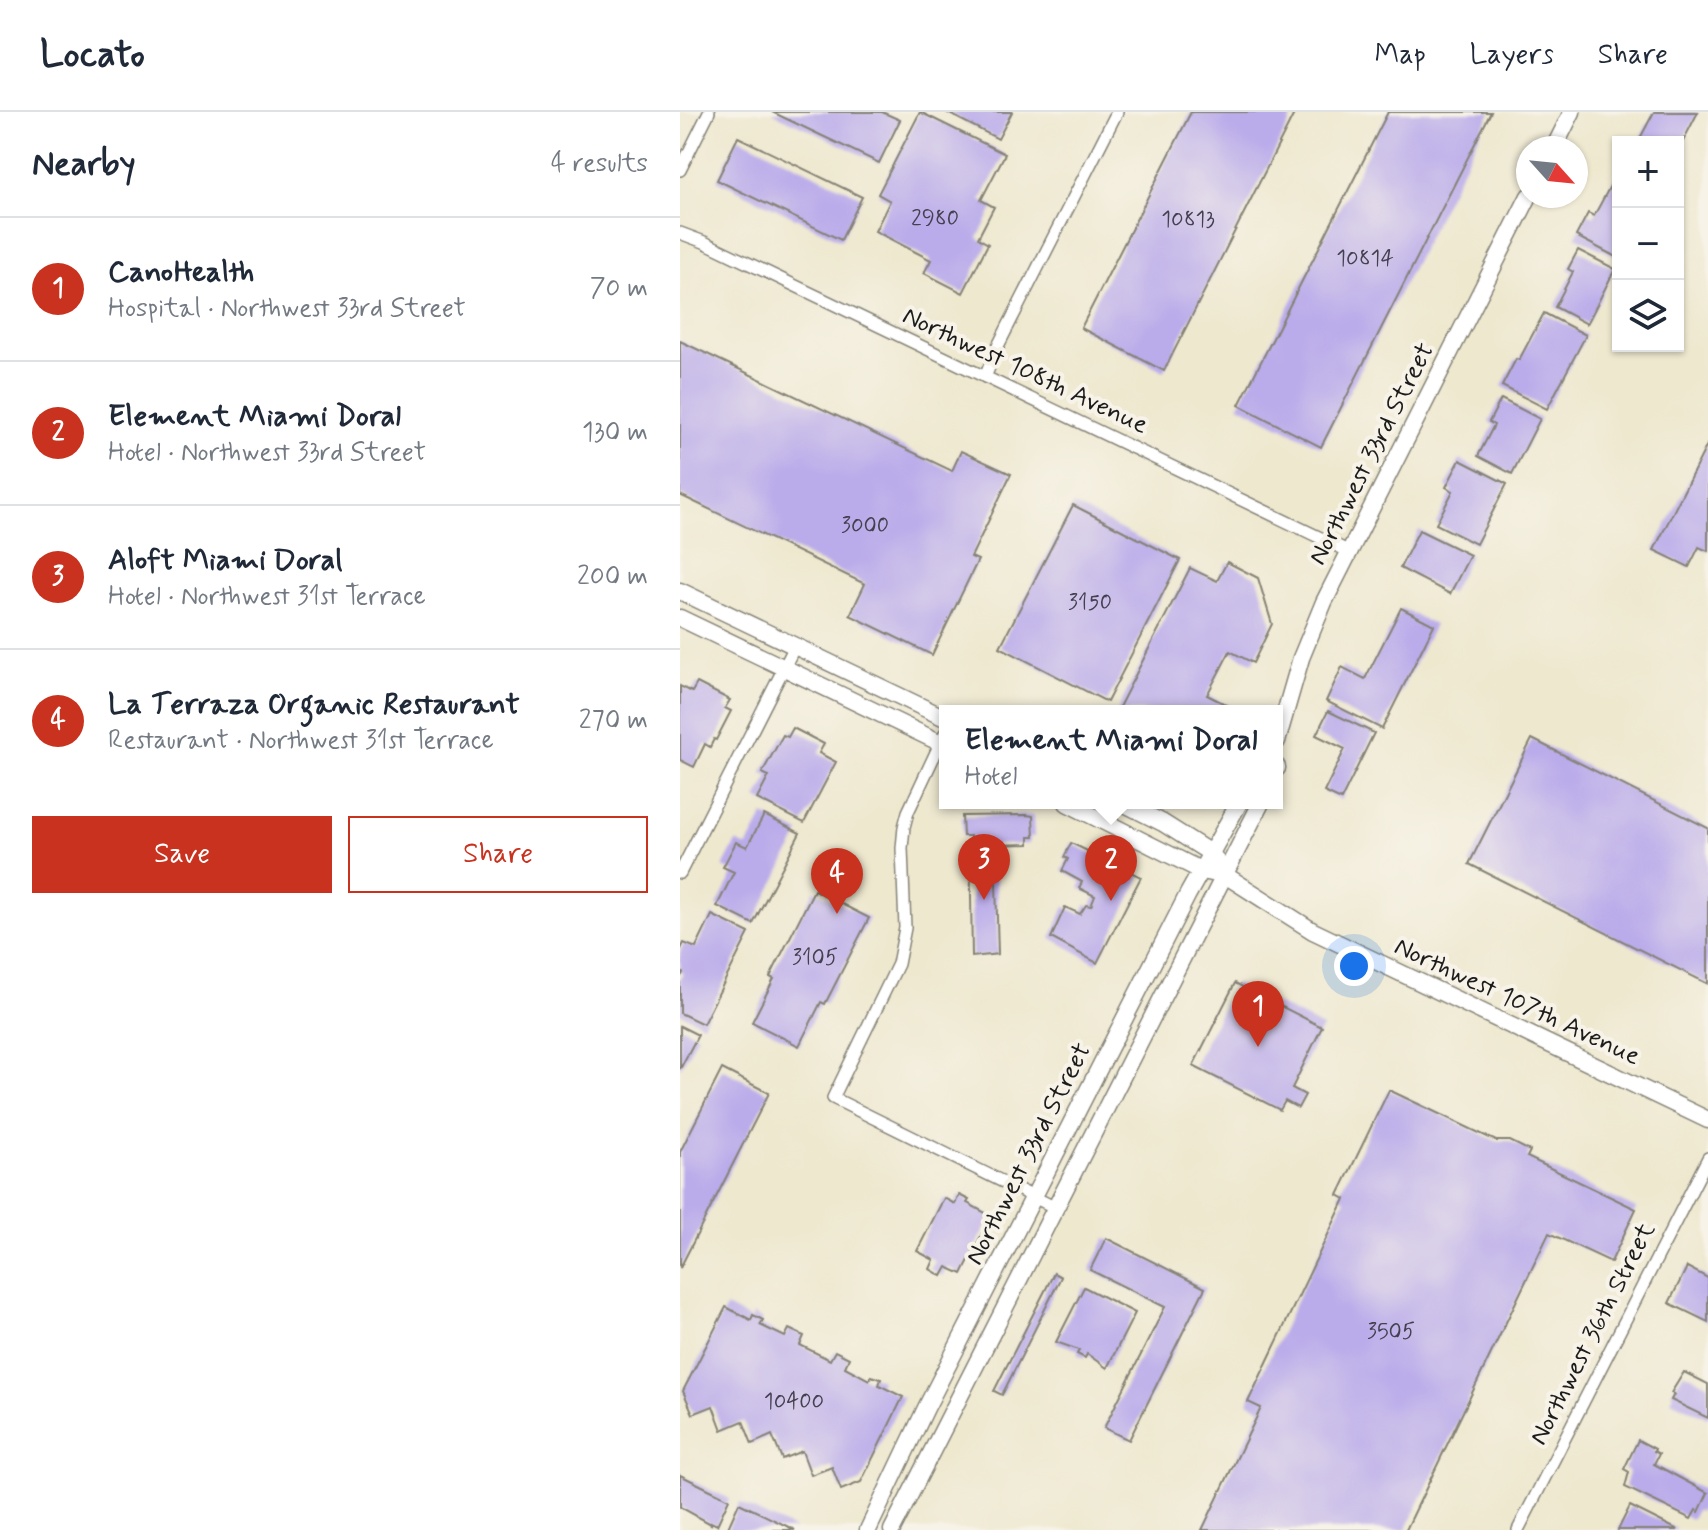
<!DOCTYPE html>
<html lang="en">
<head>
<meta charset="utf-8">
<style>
  :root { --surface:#fff; --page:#f2f2f3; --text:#1f2937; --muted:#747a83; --line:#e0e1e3; --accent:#c8321e }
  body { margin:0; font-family:Mynerve,sans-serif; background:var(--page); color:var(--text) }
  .controls { position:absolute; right:24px; top:24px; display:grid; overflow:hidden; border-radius:0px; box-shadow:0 2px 6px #0004 }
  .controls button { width:72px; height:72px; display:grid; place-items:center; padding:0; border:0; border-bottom:2px solid var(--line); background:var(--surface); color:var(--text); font:40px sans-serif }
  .compass { position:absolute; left:836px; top:24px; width:72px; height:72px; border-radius:50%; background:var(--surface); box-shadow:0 2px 6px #0004; rotate:117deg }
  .you { position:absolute; left:674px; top:854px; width:28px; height:28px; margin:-20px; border:6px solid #fff; border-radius:50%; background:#1a73e8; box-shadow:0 0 0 12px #1a73e833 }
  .badge { display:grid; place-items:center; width:52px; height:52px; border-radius:50%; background:var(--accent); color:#fff; font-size:26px; font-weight:700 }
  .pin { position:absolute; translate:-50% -66px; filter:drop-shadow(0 2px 4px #0008) }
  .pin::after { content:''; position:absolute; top:42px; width:28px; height:24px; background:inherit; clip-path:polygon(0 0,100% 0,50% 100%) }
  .popup { position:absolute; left:259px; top:593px; width:344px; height:104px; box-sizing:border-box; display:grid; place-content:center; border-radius:0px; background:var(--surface); filter:drop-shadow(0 2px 6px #0005); font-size:26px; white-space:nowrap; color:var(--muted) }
  .popup b { font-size:30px; color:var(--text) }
  .popup::after { content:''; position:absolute; left:50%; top:100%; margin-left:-16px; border:16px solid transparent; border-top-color:var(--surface) }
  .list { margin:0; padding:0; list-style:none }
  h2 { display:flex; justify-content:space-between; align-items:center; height:104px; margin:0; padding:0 32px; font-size:34px }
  h2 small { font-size:26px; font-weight:400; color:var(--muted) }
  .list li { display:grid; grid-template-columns:52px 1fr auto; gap:24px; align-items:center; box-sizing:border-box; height:144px; padding:0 32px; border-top:2px solid var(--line) }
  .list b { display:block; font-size:30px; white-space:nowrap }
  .list p { margin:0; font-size:26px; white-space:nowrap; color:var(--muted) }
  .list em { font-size:26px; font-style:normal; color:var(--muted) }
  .actions { display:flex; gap:16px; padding:24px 32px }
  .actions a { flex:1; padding:18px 0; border:2px solid var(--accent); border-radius:0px; text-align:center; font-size:28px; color:var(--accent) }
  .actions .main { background:var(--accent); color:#fff }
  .icon { flex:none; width:44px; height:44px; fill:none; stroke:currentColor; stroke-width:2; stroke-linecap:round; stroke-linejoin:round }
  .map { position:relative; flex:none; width:1028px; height:1418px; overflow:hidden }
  header { display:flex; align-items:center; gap:48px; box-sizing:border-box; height:112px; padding:0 40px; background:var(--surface); border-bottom:2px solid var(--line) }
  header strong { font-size:38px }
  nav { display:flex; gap:44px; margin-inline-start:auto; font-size:28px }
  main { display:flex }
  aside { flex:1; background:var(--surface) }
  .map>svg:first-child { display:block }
  .building { fill:#baabea }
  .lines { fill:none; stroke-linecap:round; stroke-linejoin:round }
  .street-casing { stroke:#858276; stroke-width:14 }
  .secondary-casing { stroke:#858276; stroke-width:19 }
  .street { stroke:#fff; stroke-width:11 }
  .secondary { stroke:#fff; stroke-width:16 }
  .labels { text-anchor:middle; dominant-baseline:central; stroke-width:8; stroke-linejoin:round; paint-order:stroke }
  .number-label { font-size:22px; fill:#444050 }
  .street-label { font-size:26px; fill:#1c1c1c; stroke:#f7f3e8 }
</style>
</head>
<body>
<header>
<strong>Locato</strong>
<nav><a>Map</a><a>Layers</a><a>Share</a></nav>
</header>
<main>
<aside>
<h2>Nearby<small>4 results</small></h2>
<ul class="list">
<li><span class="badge">1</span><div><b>CanoHealth</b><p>Hospital · Northwest 33rd Street</p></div><em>70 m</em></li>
<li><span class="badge">2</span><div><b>Element Miami Doral</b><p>Hotel · Northwest 33rd Street</p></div><em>130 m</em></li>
<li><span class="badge">3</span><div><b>Aloft Miami Doral</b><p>Hotel · Northwest 31st Terrace</p></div><em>200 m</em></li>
<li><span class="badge">4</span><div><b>La Terraza Organic Restaurant</b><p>Restaurant · Northwest 31st Terrace</p></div><em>270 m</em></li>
</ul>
<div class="actions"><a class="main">Save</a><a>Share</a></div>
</aside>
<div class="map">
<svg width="1028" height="1418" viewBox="0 0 1028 1418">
  <rect width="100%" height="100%" fill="#f7f3e8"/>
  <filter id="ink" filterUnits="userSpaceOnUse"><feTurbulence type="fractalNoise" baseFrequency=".0125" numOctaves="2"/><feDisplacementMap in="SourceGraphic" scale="16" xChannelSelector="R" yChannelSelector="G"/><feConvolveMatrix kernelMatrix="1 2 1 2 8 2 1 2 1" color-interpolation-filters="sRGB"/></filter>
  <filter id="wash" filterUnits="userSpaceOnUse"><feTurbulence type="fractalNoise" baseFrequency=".006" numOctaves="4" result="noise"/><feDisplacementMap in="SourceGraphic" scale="32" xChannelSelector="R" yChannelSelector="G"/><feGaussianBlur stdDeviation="1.8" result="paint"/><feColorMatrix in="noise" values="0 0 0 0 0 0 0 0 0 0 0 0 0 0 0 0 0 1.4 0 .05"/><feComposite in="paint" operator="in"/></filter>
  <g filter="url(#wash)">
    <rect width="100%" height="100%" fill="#eee8cf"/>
    <g id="blocks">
      <g class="building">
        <path d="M 92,0 L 202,0 L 220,8 L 199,51 Z"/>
        <path d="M 240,0 L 325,42 L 301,88 L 314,95 L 298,126 L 308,132 L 283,181 L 244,161 L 251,148 L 195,119 L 210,89 L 198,82 Z"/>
        <path d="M 266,0 L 332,0 L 318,27 Z"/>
        <path d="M 511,0 L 615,0 L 484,259 L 401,216 Z"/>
        <path d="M 708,0 L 811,0 L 641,335 L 559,293 Z"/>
        <path d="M 974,0 L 1018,0 L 998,39 L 998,30 L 958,30 Z"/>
        <path d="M 58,25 L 182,85 L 161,128 L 37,68 Z"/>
        <path d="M 935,65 L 938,66 L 938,146 L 896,124 L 908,101 L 914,104 Z"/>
        <path d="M 898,138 L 935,157 L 907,212 L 875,195 L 893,160 L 888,157 Z"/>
        <path d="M 864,201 L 906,223 L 867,297 L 822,274 L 836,247 L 839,248 Z"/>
        <path d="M 0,229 L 272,359 L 281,339 L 331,362 L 291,445 L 298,448 L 252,543 L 170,503 L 185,472 L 0,383 Z"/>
        <path d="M 821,287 L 860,307 L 832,362 L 798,344 L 814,313 L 809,310 Z"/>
        <path d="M 1028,331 L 1028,439 L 1019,435 L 1009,455 L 974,438 Z"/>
        <path d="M 780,348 L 827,372 L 796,432 L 756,412 L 773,379 L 766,375 Z"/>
        <path d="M 393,393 L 500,448 L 427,590 L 320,535 Z"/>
        <path d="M 739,418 L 790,443 L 770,482 L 720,456 Z"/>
        <path d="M 547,450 L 578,466 L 592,512 L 573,551 L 550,539 L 527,583 L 559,599 L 437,599 L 510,456 L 537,469 Z"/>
        <path d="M 721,496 L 754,513 L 702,617 L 646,589 L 662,555 L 685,567 Z"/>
        <path d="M 17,571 L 50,588 L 45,596 L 51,599 L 36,628 L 34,627 L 30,635 L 25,632 L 14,655 L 0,648 L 0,574 L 12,580 Z"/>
        <path d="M 648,599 L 694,621 L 661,688 L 644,680 L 665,637 L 636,623 Z"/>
        <path d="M 113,616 L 144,632 L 139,641 L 156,650 L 124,711 L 77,687 L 89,664 L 82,661 L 103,623 L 108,625 Z"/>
        <path d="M 852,627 L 1028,716 L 1028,872 L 789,752 Z"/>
        <path d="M 84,703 L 120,721 L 73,812 L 37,794 L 54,760 L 43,755 L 56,730 L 67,735 Z"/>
        <path d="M 347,703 L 353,704 L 354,725 L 349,725 L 349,732 L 315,733 L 318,842 L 292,845 L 290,724 L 283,724 L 282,704 Z"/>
        <path d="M 391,731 L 461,765 L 417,851 L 371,826 L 385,795 L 400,802 L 406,793 L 411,794 L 415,784 L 399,776 L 402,770 L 382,759 L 388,747 L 384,745 Z"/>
        <path d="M 134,778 L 189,806 L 145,892 L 141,890 L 119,934 L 72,910 L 94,867 L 90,865 Z"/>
        <path d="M 32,803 L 69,821 L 23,912 L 0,901 L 0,866 L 3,861 L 0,859 L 0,839 L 4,831 L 16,836 Z"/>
        <path d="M 555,871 L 642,915 L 612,976 L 625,983 L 618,996 L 605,989 L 600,998 L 513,954 Z"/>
        <path d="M 0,914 L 18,923 L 0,957 Z"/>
        <path d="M 42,957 L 89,981 L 0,1156 L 0,1040 Z"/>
        <path d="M 709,978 L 816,1029 L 830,1029 L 850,1039 L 847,1045 L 956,1097 L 931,1150 L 869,1121 L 726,1418 L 522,1418 L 581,1296 L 568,1290 L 665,1087 L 658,1083 Z"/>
        <path d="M 279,1083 L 289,1088 L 287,1091 L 311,1104 L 282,1162 L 267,1155 L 262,1164 L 250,1157 L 254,1148 L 237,1139 L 264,1086 L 275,1092 Z"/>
        <path d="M 426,1126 L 525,1176 L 449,1328 L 424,1316 L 485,1195 L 410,1158 Z"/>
        <path d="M 1007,1155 L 1028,1166 L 1028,1210 L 989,1191 Z"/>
        <path d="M 374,1161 L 381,1165 L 322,1283 L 314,1279 Z"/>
        <path d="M 404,1175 L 455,1201 L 427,1256 L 407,1242 L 405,1246 L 397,1242 L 399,1238 L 376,1230 Z"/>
        <path d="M 46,1195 L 71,1208 L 73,1203 L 83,1208 L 80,1213 L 105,1225 L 109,1217 L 124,1224 L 120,1233 L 150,1248 L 155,1239 L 169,1246 L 165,1255 L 189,1268 L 191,1264 L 201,1267 L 199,1273 L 223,1285 L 181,1370 L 161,1378 L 152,1355 L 131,1363 L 122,1339 L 102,1347 L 92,1323 L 72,1332 L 63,1309 L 42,1318 L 33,1294 L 13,1302 L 3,1279 Z"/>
        <path d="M 1004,1260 L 1028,1272 L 1028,1306 L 991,1288 L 994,1282 L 991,1281 Z"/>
        <path d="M 958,1328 L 975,1337 L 974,1339 L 979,1342 L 974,1352 L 1028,1381 L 1019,1400 L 1016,1398 L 1011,1407 L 945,1375 L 949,1360 L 944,1357 Z"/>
        <path d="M 0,1363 L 49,1387 L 37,1413 L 31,1410 L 31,1412 L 0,1395 Z"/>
        <path d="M 59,1391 L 115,1418 L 47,1418 Z"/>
        <path d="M 950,1394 L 998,1418 L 938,1418 Z"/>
      </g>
    </g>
  </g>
  <g filter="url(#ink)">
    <use href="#blocks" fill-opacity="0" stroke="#858276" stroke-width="2"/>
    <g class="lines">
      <g class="street-casing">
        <g id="street">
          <path d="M 0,58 L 29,0"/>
          <path d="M 0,121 L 24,130 L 670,440"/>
          <path d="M 305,265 L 319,232 L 437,0"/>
          <path d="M 265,621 L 228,700 L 224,715 L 222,736 L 225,816 L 218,852 L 153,986 L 376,1096"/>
          <path d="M 0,761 L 115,534"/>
          <path d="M 838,1418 L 1028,1046"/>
        </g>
      </g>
      <g class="secondary-casing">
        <g id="secondary">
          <path d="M 874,36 L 892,0"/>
          <path d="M 0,479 L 265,606"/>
          <path d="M 0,506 L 265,633"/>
          <path d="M 597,629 L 621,546 L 644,490 L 849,84"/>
          <path d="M 597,655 L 597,656"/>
          <path d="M 387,691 L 522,759 L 532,761"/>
          <path d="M 443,691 L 483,711 L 532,742 L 545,763 L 633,819 L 1028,1008"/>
          <path d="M 188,1418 L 246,1296 L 508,782 L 559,691"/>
          <path d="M 212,1418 L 581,691"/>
        </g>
      </g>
      <use href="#street" class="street"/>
      <use href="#secondary" class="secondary"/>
    </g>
  </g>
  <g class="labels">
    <g class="number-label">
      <text x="255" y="107">2980</text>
      <text x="508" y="108">10813</text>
      <text x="685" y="147">10814</text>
      <text x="185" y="414">3000</text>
      <text x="410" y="491">3150</text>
      <text x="135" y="846">3105</text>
      <text x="711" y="1220">3505</text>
      <text x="114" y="1290">10400</text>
    </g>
    <g class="street-label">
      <text transform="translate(345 259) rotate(25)">Northwest 108th Avenue</text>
      <text transform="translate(692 342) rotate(-63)">Northwest 33rd Street</text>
      <text transform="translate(837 890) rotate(25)">Northwest 107th Avenue</text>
      <text transform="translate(349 1042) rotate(-63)">Northwest 33rd Street</text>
      <text transform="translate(913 1222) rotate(-63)">Northwest 36th Street</text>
    </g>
  </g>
</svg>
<div class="controls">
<button>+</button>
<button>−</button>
<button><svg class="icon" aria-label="layers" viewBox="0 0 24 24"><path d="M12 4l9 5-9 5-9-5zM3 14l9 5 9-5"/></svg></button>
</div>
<svg class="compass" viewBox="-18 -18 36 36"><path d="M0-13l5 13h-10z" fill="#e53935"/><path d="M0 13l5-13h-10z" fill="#747a83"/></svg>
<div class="you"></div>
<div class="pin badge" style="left:578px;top:935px">1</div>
<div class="pin badge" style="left:431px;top:789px">2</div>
<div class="popup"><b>Element Miami Doral</b>Hotel</div>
<div class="pin badge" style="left:304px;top:788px">3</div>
<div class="pin badge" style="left:157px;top:802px">4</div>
</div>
</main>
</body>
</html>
